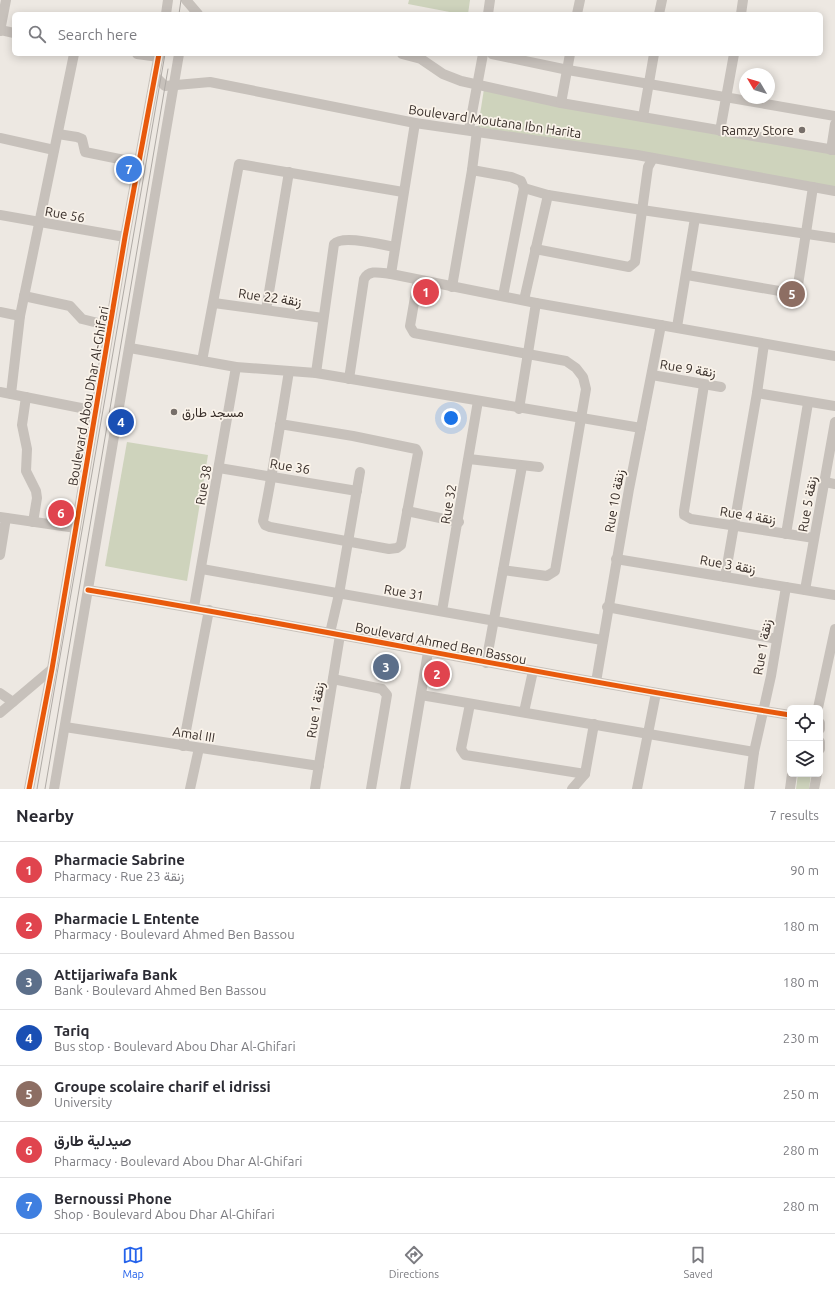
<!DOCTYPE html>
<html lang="en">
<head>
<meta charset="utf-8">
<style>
  :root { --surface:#fff; --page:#f7f7f7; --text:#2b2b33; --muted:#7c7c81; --line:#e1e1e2; --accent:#2563eb }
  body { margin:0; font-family:Ubuntu,Vazirmatn,sans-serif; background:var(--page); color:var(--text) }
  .controls { position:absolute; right:12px; bottom:12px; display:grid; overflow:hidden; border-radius:6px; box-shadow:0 2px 10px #0003 }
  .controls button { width:36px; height:36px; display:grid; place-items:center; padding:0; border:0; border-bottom:1px solid var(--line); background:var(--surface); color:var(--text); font:20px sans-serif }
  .compass { position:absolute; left:739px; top:68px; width:36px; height:36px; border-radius:50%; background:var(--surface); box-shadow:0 2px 10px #0003; rotate:308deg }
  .you { position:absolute; left:451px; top:418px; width:14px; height:14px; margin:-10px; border:3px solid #fff; border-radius:50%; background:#1a73e8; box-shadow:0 0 0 6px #1a73e833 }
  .badge { display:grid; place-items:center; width:26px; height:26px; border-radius:50%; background:var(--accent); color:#fff; font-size:13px; font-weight:700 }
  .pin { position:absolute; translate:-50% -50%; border:2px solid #fff; box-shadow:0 1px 4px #0006 }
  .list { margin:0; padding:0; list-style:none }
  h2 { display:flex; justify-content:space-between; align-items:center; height:52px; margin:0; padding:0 16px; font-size:17px }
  h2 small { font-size:13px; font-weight:400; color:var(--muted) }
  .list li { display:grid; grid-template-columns:26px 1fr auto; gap:12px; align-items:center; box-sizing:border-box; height:56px; padding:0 16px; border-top:1px solid var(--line) }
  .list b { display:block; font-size:15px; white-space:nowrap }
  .list p { margin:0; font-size:13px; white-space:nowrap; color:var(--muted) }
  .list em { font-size:13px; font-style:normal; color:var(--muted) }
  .icon { flex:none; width:22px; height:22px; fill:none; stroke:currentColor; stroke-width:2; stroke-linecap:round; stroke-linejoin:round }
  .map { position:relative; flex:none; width:835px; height:789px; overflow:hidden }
  .search { position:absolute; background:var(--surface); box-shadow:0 2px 10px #0003; left:12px; right:12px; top:12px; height:44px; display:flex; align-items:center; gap:10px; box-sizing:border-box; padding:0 14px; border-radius:6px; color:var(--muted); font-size:15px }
  .sheet { height:444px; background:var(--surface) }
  nav { display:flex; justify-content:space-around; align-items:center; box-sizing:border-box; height:56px; border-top:1px solid var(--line); background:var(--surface); font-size:11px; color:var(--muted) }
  nav a { display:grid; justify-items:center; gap:2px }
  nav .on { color:var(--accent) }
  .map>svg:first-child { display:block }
  .green { fill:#ced3bc }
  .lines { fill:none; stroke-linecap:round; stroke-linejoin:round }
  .minor { stroke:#c7c1bb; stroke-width:10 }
  .tram { stroke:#afaaa5; stroke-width:1 }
  .cycleway-casing { stroke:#faf3ea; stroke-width:8 }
  .cycleway { stroke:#e8590c; stroke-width:5 }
  .poi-dot { fill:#776f6a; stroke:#faf3ea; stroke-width:1.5 }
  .labels { text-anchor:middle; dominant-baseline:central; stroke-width:3.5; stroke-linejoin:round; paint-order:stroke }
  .street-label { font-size:13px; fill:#382e29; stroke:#faf3ea }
  .poi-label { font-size:13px; fill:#382e29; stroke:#faf3ea; text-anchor:end }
</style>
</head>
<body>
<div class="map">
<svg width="835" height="789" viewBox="0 0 835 789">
  <rect width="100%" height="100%" fill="#ede8e2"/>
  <g class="green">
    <path d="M 409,0 L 470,0 L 468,14 L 460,14 L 408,4 Z"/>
    <path d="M 484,89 L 835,150 L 835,190 L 478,127 Z"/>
    <path d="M 127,442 L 208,455 L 187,581 L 105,566 Z"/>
    <path d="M 798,774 L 811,774 L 809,789 L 796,789 Z"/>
  </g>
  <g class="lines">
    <g class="minor">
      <path d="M 186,0 L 198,14"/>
      <path d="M 166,14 L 168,0"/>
      <path d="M 488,14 L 490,0"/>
      <path d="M 577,14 L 580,0"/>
      <path d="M 659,14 L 662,0"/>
      <path d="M 741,14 L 743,0"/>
      <path d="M 0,30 L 14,33"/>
      <path d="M 0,31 L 6,0"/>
      <path d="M 137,54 L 159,57"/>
      <path d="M 402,54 L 421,59 L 443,74 L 461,81 L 561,103 L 835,150"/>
      <path d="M 492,54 L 568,70 L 835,116"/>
      <path d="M 155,76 L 165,86 L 210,82 L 415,123 L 637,155 L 835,191"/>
      <path d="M 561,103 L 570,54"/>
      <path d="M 643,117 L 654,54"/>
      <path d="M 469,129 L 483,54"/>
      <path d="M 720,131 L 734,54"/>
      <path d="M 58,134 L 77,137 L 82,139 L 85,152 L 139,163"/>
      <path d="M 0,138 L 54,150"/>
      <path d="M 831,150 L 835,124"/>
      <path d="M 472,170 L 511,177 L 521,181 L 524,188 L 548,195 L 642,210 L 835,238"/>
      <path d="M 0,215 L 125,237"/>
      <path d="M 535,249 L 629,267 L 635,262 L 648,167 L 653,158"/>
      <path d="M 391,274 L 415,123"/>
      <path d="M 687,275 L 791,293 L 794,292 L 798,285 L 813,187"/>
      <path d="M 418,280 L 410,326 L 414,333 L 566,361 L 576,368 L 583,377 L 586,389 L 555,571 L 547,576 L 503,570"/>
      <path d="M 452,287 L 472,170 L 477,131"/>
      <path d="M 24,296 L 70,306 L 82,319 L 110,326"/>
      <path d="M 503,296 L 524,188"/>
      <path d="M 524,300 L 548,195"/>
      <path d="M 214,303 L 323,318"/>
      <path d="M 266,310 L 289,172"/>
      <path d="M 0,312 L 20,316"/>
      <path d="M 677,327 L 695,218"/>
      <path d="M 130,348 L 236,367 L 316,373 L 641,428"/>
      <path d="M 202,361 L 239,164 L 403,192"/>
      <path d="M 316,373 L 334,244 C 343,234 382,245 395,247"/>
      <path d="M 652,375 L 721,387"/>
      <path d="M 349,379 L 364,279 C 369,269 381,273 391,274 L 536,303 L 835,356"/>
      <path d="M 704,385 L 684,511 L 684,515 L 691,519 L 814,538"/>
      <path d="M 0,392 L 96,411"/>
      <path d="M 757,393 L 835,406"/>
      <path d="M 11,394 L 20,316 L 74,54"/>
      <path d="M 26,397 L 22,425 L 27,449 L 26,471 L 36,491 L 37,498 L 33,522"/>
      <path d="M 519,409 L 536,303"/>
      <path d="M 280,424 L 353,436 L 416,449 L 418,453 L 401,545 L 397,548 L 389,549 L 270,527 L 265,525 L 263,521 C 273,471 281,421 289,371"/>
      <path d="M 469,459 L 539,467"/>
      <path d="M 219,468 L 357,491"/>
      <path d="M 825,482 L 835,484"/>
      <path d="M 407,511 L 459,522"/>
      <path d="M 0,517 L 76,528"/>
      <path d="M 786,534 L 808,403"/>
      <path d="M 0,555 L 6,518"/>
      <path d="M 616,559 L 835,595"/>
      <path d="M 202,569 L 602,640"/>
      <path d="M 725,577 L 757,393 L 764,344"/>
      <path d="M 88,590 C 323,629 555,678 790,715"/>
      <path d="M 805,590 L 835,422"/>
      <path d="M 194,607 L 236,367"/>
      <path d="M 607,607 L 777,639"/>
      <path d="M 442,611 L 478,401"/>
      <path d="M 330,633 L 339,594 L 360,472"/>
      <path d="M 486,663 L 522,466"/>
      <path d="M 333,679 L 382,689 L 387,695 L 371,789"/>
      <path d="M 596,682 L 629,489 L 661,325"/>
      <path d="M 0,693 L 13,702"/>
      <path d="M 421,695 L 754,752"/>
      <path d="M 470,704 L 461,749 L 465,755 L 585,774"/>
      <path d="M 818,708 L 835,629"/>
      <path d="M 524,712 L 533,671"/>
      <path d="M 0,713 L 52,669"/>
      <path d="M 820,723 L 820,729"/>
      <path d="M 65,727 L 319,766"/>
      <path d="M 820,742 L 820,749"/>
      <path d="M 183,746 L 209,610"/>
      <path d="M 29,789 L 52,669 L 125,237 L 159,54"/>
      <path d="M 54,789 L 179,54"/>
      <path d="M 190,789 L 199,748"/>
      <path d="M 315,789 L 340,635"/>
      <path d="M 405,789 L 428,652"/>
      <path d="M 572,789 L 585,774 L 594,724"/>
      <path d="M 637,789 L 656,693"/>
      <path d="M 749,789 L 754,752 L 771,676 L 786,587"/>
      <path d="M 790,789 L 792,774"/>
      <path d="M 814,789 L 817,774"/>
    </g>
    <g class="tram">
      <path d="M 179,14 L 181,0"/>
      <path d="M 37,789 L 165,54"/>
      <path d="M 45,789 L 168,69"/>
    </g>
    <g class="cycleway-casing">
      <g id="cycleway">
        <path d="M 88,590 C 323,629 555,678 790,715"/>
        <path d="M 29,789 L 52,669 L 125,237 L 159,54"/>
      </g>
    </g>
    <use href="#cycleway" class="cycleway"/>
  </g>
  <g class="poi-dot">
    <circle cx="802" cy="130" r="4"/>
    <circle cx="174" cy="412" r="4"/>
  </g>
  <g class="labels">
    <g class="street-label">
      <text transform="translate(495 121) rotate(8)">Boulevard Moutana Ibn Harita</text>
      <text transform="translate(65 214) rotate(10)">Rue 56</text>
      <text transform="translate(270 297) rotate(8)">Rue 22 زنقة</text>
      <text transform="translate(688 368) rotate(9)">Rue 9 زنقة</text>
      <text transform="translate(88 396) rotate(-80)">Boulevard Abou Dhar Al-Ghifari</text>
      <text transform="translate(290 466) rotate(9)">Rue 36</text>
      <text transform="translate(203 485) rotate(-80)">Rue 38</text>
      <text transform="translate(614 501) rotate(-80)">Rue 10 زنقة</text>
      <text transform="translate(448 504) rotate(-80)">Rue 32</text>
      <text transform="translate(807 504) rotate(-80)">Rue 5 زنقة</text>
      <text transform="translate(748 515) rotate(9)">Rue 4 زنقة</text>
      <text transform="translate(728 564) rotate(10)">Rue 3 زنقة</text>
      <text transform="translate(404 592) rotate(10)">Rue 31</text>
      <text transform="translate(441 643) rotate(11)">Boulevard Ahmed Ben Bassou</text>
      <text transform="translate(762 647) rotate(-80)">Rue 1 زنقة</text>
      <text transform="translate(315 710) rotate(-81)">Rue 1 زنقة</text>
      <text transform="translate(194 734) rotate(9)">Amal III</text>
    </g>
    <g class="poi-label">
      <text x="794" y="130">Ramzy Store</text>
      <text x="182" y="412" text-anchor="start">مسجد طارق</text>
    </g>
  </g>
</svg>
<div class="controls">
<button><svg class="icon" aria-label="locate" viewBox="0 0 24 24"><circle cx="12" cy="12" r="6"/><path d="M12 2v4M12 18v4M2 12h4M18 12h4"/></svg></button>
<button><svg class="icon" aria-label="layers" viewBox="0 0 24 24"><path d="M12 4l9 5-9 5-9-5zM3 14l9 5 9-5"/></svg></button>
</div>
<svg class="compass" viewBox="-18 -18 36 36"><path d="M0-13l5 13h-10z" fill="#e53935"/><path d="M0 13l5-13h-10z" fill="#7c7c81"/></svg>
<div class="you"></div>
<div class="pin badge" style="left:426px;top:292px;background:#e0444e">1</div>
<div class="pin badge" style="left:437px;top:674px;background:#e0444e">2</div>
<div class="pin badge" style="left:386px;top:667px;background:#5c6f8a">3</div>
<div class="pin badge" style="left:121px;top:422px;background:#1a4fb4">4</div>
<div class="pin badge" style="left:792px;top:294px;background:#8d6e63">5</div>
<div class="pin badge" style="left:61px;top:513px;background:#e0444e">6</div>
<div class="pin badge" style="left:129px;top:169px;background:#3f7fe0">7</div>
<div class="search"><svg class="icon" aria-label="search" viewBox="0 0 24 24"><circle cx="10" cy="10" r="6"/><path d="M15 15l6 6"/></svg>Search here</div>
</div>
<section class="sheet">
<h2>Nearby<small>7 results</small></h2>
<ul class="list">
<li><span class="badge" style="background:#e0444e">1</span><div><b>Pharmacie Sabrine</b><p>Pharmacy · Rue 23 زنقة</p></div><em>90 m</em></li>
<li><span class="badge" style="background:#e0444e">2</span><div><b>Pharmacie L Entente</b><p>Pharmacy · Boulevard Ahmed Ben Bassou</p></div><em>180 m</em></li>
<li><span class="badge" style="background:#5c6f8a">3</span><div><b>Attijariwafa Bank</b><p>Bank · Boulevard Ahmed Ben Bassou</p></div><em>180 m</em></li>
<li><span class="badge" style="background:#1a4fb4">4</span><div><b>Tariq</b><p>Bus stop · Boulevard Abou Dhar Al-Ghifari</p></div><em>230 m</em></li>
<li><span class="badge" style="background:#8d6e63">5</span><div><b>Groupe scolaire charif el idrissi</b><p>University</p></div><em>250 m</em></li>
<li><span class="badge" style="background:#e0444e">6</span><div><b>صيدلية طارق</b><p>Pharmacy · Boulevard Abou Dhar Al-Ghifari</p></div><em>280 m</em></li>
<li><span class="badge" style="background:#3f7fe0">7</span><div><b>Bernoussi Phone</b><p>Shop · Boulevard Abou Dhar Al-Ghifari</p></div><em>280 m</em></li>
</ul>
</section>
<nav>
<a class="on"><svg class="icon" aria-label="map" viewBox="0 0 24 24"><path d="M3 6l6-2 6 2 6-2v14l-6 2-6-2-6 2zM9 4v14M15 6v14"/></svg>Map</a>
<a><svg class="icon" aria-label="directions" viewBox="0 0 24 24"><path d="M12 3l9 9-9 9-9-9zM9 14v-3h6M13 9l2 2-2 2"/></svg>Directions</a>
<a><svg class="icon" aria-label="saved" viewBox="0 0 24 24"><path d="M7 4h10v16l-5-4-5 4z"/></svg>Saved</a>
</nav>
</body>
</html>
